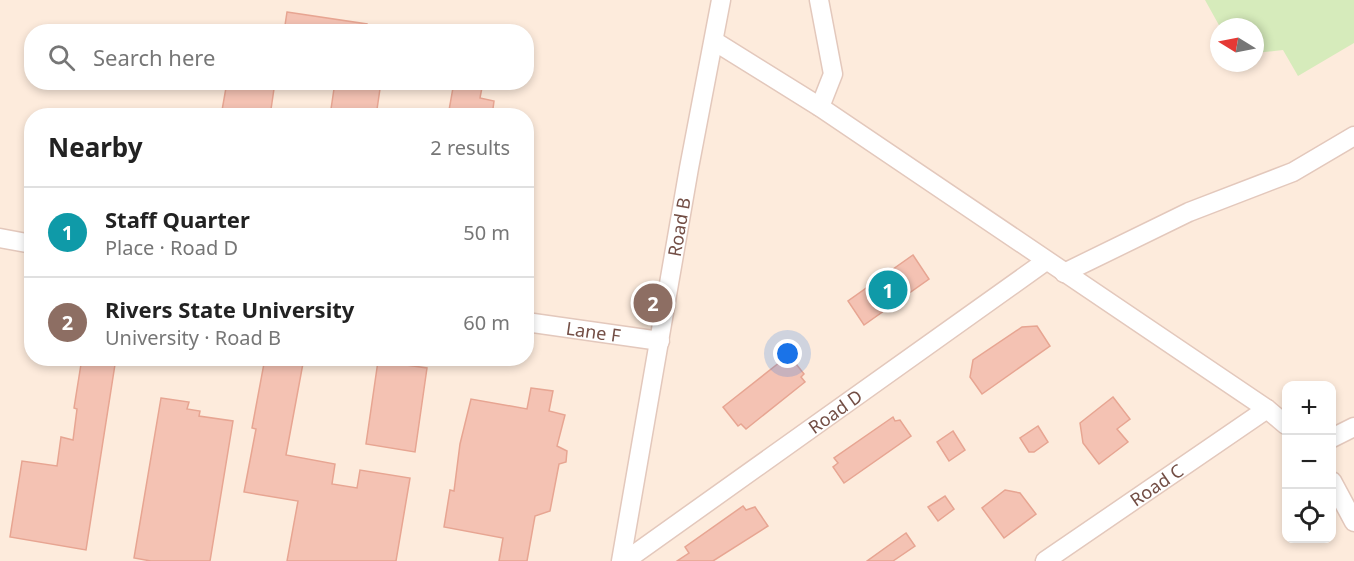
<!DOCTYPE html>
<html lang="en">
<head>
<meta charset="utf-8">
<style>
  :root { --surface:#fff; --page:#f2f2f2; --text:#222; --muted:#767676; --line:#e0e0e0; --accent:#ef453a }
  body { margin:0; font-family:"Noto Sans",sans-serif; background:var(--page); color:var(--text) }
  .controls { position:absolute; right:18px; bottom:18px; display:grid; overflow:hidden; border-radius:12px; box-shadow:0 3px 9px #0003 }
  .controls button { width:54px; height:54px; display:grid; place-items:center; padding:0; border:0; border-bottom:2px solid var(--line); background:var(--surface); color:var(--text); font:30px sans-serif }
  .compass { position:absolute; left:1210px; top:18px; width:54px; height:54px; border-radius:50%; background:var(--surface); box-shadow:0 3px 9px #0003; rotate:280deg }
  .you { position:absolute; left:788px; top:354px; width:21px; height:21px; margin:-15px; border:4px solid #fff; border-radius:50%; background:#1a73e8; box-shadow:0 0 0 9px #1a73e833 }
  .badge { display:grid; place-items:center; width:39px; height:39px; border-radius:50%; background:var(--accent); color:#fff; font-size:20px; font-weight:700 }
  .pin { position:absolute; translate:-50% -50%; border:3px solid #fff; box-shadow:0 2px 6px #0006 }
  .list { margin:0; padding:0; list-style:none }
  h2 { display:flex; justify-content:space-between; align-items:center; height:78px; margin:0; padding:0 24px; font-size:26px }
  h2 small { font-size:20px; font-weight:400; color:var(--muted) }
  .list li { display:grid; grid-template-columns:39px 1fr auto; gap:18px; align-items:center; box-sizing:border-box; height:90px; padding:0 24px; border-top:2px solid var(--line) }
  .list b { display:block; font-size:22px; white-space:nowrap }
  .list p { margin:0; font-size:20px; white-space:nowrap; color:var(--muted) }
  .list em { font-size:20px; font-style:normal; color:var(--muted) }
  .icon { flex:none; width:33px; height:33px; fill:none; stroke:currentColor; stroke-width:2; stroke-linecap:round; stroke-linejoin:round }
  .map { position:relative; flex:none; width:1354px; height:561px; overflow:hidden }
  .search { position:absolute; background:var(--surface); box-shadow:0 3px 9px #0003; left:24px; top:24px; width:510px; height:66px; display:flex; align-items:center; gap:15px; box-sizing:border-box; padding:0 21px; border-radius:24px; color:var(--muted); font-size:22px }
  .panel { position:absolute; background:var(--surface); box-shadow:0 3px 9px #0003; left:24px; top:108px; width:510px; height:258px; border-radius:24px }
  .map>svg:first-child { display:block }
  .green { fill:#d6ebbb }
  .building { fill:#f4c2b3; stroke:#e7a592; stroke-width:1.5 }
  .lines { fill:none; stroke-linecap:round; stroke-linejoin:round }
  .minor-casing { stroke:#e3c8bc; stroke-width:21 }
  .minor { stroke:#fff; stroke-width:18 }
  .labels { text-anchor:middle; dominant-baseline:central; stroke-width:4.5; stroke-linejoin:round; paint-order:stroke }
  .street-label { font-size:18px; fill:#734e45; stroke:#fff0e4 }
</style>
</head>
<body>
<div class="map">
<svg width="1354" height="561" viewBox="0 0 1354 561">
  <rect width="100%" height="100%" fill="#fdebdc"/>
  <path class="green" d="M 1205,0 L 1354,0 L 1354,43 L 1298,76 L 1283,50 L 1255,53 L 1255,27 L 1220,27 Z"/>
  <g class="building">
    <path d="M 287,12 L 367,24 L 366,32 L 284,32 Z"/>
    <path d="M 227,82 L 275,82 L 270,116 L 221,116 Z"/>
    <path d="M 335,82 L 381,82 L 376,116 L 330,116 Z"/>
    <path d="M 454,82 L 483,82 L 480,98 L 494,101 L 492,116 L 448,116 Z"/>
    <path d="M 913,255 L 929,279 L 864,325 L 848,301 Z"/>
    <path d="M 1037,326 L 1050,346 L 982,394 L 970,377 L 973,360 L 1022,327 Z"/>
    <path d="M 789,355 L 804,374 L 801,377 L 805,382 L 746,429 L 741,424 L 738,426 L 723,407 Z"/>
    <path d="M 82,358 L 116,358 L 86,550 L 10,537 L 22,461 L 57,466 L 61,437 L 73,440 L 77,409 L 74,408 Z"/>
    <path d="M 265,358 L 304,358 L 286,455 L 335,464 L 332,484 L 357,488 L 360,470 L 410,478 L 396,561 L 287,561 L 298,501 L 244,492 L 256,429 L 252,428 Z"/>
    <path d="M 378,361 L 427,368 L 415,452 L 366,444 Z"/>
    <path d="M 531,388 L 553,391 L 549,411 L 565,415 L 557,446 L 567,451 L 566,462 L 559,464 L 550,511 L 535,516 L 527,561 L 499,561 L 503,538 L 444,527 L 450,490 L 454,491 L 460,444 L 471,399 L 527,409 Z"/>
    <path d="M 1113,397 L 1130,419 L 1117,429 L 1128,442 L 1099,464 L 1083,443 L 1080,423 Z"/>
    <path d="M 161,398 L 189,402 L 187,409 L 200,411 L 199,416 L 233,421 L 210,561 L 151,561 L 134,558 Z"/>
    <path d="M 893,417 L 895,421 L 900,420 L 911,436 L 844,483 L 833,467 L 838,463 L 834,458 Z"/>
    <path d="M 1038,426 L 1048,442 L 1034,452 L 1029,452 L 1020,438 Z"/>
    <path d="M 953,431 L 965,450 L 949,461 L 937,442 Z"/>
    <path d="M 1005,490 L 1020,493 L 1036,514 L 1004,538 L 982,508 Z"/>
    <path d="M 945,496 L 954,509 L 938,521 L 928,507 Z"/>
    <path d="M 743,506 L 746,510 L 755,507 L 768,526 L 713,561 L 677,561 L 689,553 L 685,547 Z"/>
    <path d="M 906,533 L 915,546 L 893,561 L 867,561 Z"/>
  </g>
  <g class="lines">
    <g class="minor-casing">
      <g id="minor">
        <path d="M 819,0 L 833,74 L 820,107"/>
        <path d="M 714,41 L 820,107 L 1267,409 L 1286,425"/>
        <path d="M 0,238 L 32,244"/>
        <path d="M 1064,273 L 1189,212 L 1293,172 L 1354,136"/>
        <path id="s1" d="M 526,322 L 660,341"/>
        <path d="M 1332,438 L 1354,427"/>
        <path d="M 1332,481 L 1354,522"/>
        <path id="s2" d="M 621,561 L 689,168 L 721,0"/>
        <path id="s3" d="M 625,561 L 1046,261"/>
        <path id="s4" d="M 1045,561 L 1267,409"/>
      </g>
    </g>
    <use href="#minor" class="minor"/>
  </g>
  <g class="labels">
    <g class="street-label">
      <text stroke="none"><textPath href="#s2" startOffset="339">Road B</textPath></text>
      <text stroke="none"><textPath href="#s1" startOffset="68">Lane F</textPath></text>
      <text stroke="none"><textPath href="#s3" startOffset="258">Road D</textPath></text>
      <text stroke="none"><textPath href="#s4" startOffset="135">Road C</textPath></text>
    </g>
  </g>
</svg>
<div class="controls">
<button>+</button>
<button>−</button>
<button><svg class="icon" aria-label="locate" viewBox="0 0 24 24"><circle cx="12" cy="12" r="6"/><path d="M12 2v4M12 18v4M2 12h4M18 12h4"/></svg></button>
</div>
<svg class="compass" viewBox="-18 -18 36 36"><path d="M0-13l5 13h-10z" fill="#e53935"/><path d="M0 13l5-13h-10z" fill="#767676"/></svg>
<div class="you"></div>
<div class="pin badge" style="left:888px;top:290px;background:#0f9aa8">1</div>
<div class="pin badge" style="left:653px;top:303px;background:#8d6e63">2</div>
<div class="search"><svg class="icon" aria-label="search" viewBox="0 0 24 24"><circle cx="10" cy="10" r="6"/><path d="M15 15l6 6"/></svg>Search here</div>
<section class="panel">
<h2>Nearby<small>2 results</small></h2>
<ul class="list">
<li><span class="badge" style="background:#0f9aa8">1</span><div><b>Staff Quarter</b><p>Place · Road D</p></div><em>50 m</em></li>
<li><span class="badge" style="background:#8d6e63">2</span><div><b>Rivers State University</b><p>University · Road B</p></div><em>60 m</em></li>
</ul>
</section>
</div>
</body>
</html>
